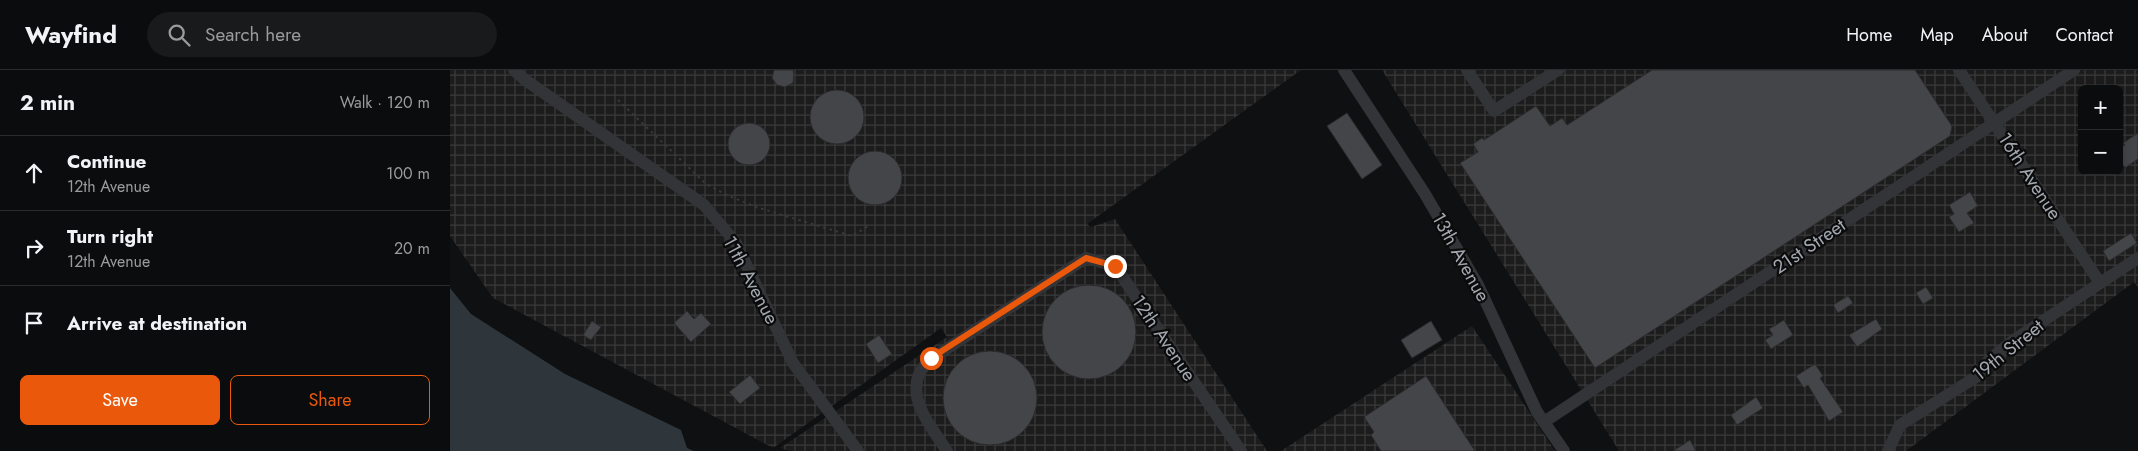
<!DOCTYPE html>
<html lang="en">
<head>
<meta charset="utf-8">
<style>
  :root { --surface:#0b0c0d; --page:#191a1b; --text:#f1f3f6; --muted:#9a9b9d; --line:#2b2c2e; --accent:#ea580c }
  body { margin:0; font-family:Jost,sans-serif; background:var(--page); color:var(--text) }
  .controls { position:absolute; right:15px; top:15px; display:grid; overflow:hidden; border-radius:8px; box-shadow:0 2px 12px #0003 }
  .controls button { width:45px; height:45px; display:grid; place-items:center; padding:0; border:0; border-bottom:1px solid var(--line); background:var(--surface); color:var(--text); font:25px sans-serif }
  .stop { position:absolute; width:15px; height:15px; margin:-11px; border:4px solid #ea580c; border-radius:50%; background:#fff }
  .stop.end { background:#ea580c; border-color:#fff; box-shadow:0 1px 5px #0008 }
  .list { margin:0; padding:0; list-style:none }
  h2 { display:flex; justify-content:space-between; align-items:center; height:65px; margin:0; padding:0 20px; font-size:21px }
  h2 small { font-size:16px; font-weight:400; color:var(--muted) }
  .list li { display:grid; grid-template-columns:32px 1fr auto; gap:15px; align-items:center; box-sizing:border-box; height:75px; padding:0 20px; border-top:1px solid var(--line) }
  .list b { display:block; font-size:19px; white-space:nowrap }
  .list p { margin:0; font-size:16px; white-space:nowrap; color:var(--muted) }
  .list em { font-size:16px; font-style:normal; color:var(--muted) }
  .actions { display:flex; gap:10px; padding:15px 20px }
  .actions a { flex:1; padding:11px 0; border:1px solid var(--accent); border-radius:8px; text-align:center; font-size:18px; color:var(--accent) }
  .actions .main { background:var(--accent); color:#fff }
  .icon { flex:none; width:28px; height:28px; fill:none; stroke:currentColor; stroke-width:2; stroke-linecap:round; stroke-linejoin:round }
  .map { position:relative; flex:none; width:1688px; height:381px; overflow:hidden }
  header { display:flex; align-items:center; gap:30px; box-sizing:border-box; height:70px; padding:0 25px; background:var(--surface); border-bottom:1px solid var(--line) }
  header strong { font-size:24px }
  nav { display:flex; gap:28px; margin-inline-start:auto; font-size:18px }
  .search { width:350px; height:45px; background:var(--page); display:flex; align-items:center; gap:12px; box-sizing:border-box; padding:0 18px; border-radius:28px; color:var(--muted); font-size:19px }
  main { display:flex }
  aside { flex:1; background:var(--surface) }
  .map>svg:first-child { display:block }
  .industrial { fill:url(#industrial-grid); fill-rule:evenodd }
  .water { fill:#2f363b }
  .building { fill:#444548; stroke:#2a2a2c }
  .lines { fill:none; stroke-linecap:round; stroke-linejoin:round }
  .path { stroke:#37393c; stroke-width:2; stroke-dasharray:2.5 4; stroke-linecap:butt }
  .minor { stroke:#333437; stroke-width:12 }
  .route { stroke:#ea580c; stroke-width:6 }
  .labels { text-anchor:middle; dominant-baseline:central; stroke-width:4.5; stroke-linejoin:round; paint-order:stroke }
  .street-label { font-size:19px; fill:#a2a7b0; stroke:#0b0b0b }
</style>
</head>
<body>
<header>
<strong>Wayfind</strong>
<div class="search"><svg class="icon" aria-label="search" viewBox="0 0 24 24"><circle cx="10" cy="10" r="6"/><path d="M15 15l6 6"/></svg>Search here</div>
<nav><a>Home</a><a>Map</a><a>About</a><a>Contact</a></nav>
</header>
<main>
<aside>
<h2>2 min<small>Walk · 120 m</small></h2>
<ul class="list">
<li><svg class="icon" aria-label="ahead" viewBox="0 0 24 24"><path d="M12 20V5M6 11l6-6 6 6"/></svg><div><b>Continue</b><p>12th Avenue</p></div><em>100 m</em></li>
<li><svg class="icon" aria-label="right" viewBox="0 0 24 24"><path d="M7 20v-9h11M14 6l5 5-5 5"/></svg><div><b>Turn right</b><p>12th Avenue</p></div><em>20 m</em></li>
<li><svg class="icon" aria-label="arrive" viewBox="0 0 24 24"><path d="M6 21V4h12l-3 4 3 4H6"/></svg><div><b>Arrive at destination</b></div></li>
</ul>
<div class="actions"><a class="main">Save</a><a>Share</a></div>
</aside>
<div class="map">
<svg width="1688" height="381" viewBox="0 0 1688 381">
  <defs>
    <pattern id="industrial-grid" width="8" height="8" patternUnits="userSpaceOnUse" patternTransform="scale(1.25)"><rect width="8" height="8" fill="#1c1c1d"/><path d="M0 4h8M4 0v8" fill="none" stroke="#3a3a3b"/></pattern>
  </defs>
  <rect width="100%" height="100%" fill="#0f1011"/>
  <g class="industrial">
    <path d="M 0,0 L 851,0 L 637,154 L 641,157 L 665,149 L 817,381 L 340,381 L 330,378 L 497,267 L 491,258 L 323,378 L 43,228 L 0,166 Z"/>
    <path d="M 932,0 L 1688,0 L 1688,217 L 1684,212 L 1456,381 L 1169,381 ZM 1632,19 L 1669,19 L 1669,101 L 1632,101 Z"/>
    <path d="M 1022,256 L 1105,381 L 831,381 Z"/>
  </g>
  <path class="water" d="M 0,218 L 21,244 L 115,304 L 231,360 L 237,378 L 244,381 L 0,381 Z"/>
  <g class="building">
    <path d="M 324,0 L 343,0 L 344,4 L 343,13 L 335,17 L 327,15 L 322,8 Z"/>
    <path d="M 1202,0 L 1465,0 L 1502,56 L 1500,66 L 1145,298 L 1010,93 L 1028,82 L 1023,74 L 1032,68 L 1034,70 L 1086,36 L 1100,56 L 1112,48 L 1117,55 Z"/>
    <circle cx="387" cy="47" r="27"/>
    <path d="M 897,43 L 932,95 L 912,109 L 877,56 Z"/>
    <circle cx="299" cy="74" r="21"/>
    <path d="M 1688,63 L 1688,89 L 1675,98 L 1669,89 L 1669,79 L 1675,75 L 1673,73 Z"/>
    <circle cx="425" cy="108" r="27"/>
    <path d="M 1520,122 L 1528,136 L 1517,143 L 1524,153 L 1509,162 L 1499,147 L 1504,144 L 1499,135 Z"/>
    <path d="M 1681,163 L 1687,173 L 1659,191 L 1653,181 Z"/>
    <circle cx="639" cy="262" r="47"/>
    <path d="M 1476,217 L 1483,228 L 1473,234 L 1466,223 Z"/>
    <path d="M 1398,226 L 1403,233 L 1388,243 L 1383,235 Z"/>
    <path d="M 237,241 L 244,249 L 251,243 L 261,254 L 241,272 L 224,253 Z"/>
    <path d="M 1426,249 L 1432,259 L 1407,277 L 1399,265 Z"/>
    <path d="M 1334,250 L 1343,265 L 1321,279 L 1315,270 L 1323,265 L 1319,259 Z"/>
    <path d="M 142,251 L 151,257 L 141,270 L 133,265 Z"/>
    <path d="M 981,251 L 992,270 L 962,288 L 951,270 Z"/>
    <path d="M 429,265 L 442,284 L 428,293 L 416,274 Z"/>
    <circle cx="540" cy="328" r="47"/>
    <path d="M 1365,294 L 1373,306 L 1370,308 L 1393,342 L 1379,351 L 1358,315 L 1354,318 L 1346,306 Z"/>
    <path d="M 300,305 L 310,318 L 290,334 L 279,322 Z"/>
    <path d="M 976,306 L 1025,381 L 931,381 L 921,365 L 924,362 L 914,347 Z"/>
    <path d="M 1306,327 L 1313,338 L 1287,355 L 1281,345 Z"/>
    <path d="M 1240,370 L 1246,381 L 1223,381 Z"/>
  </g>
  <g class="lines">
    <path class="path" d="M 168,30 L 256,114 L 279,126 L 306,137 L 402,166 L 420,155"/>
    <g class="minor">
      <path d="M 64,0 L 74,9 L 254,135 L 286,173 L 343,293 L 408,381"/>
      <path d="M 894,0 L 975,124 L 1028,215 L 1087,342 L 1114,381"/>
      <path d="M 1017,0 L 1044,41 L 1108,0"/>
      <path d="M 1509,0 L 1650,213"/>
      <path d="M 1094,352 L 1624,0"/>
      <path d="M 497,381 C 483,359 458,332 469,304 C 471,299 477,293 481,289 L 636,188 L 665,196 L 791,381"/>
      <path d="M 1438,381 L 1450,355 L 1526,307 L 1539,290 L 1564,270 L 1688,188"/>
    </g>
  </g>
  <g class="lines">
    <path class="route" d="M 481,288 L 636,188 L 665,196"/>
  </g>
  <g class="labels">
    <g class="street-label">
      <text transform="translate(1580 106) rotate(57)">16th Avenue</text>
      <text transform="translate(1359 176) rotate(-34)">21st Street</text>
      <text transform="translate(1011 187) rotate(61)">13th Avenue</text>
      <text transform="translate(301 210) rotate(62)">11th Avenue</text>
      <text transform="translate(714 268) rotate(56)">12th Avenue</text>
      <text transform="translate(1558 280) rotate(-39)">19th Street</text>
    </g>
  </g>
</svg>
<div class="controls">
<button>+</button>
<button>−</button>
</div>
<div class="stop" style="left:481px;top:288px"></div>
<div class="stop end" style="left:665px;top:196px"></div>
</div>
</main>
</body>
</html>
